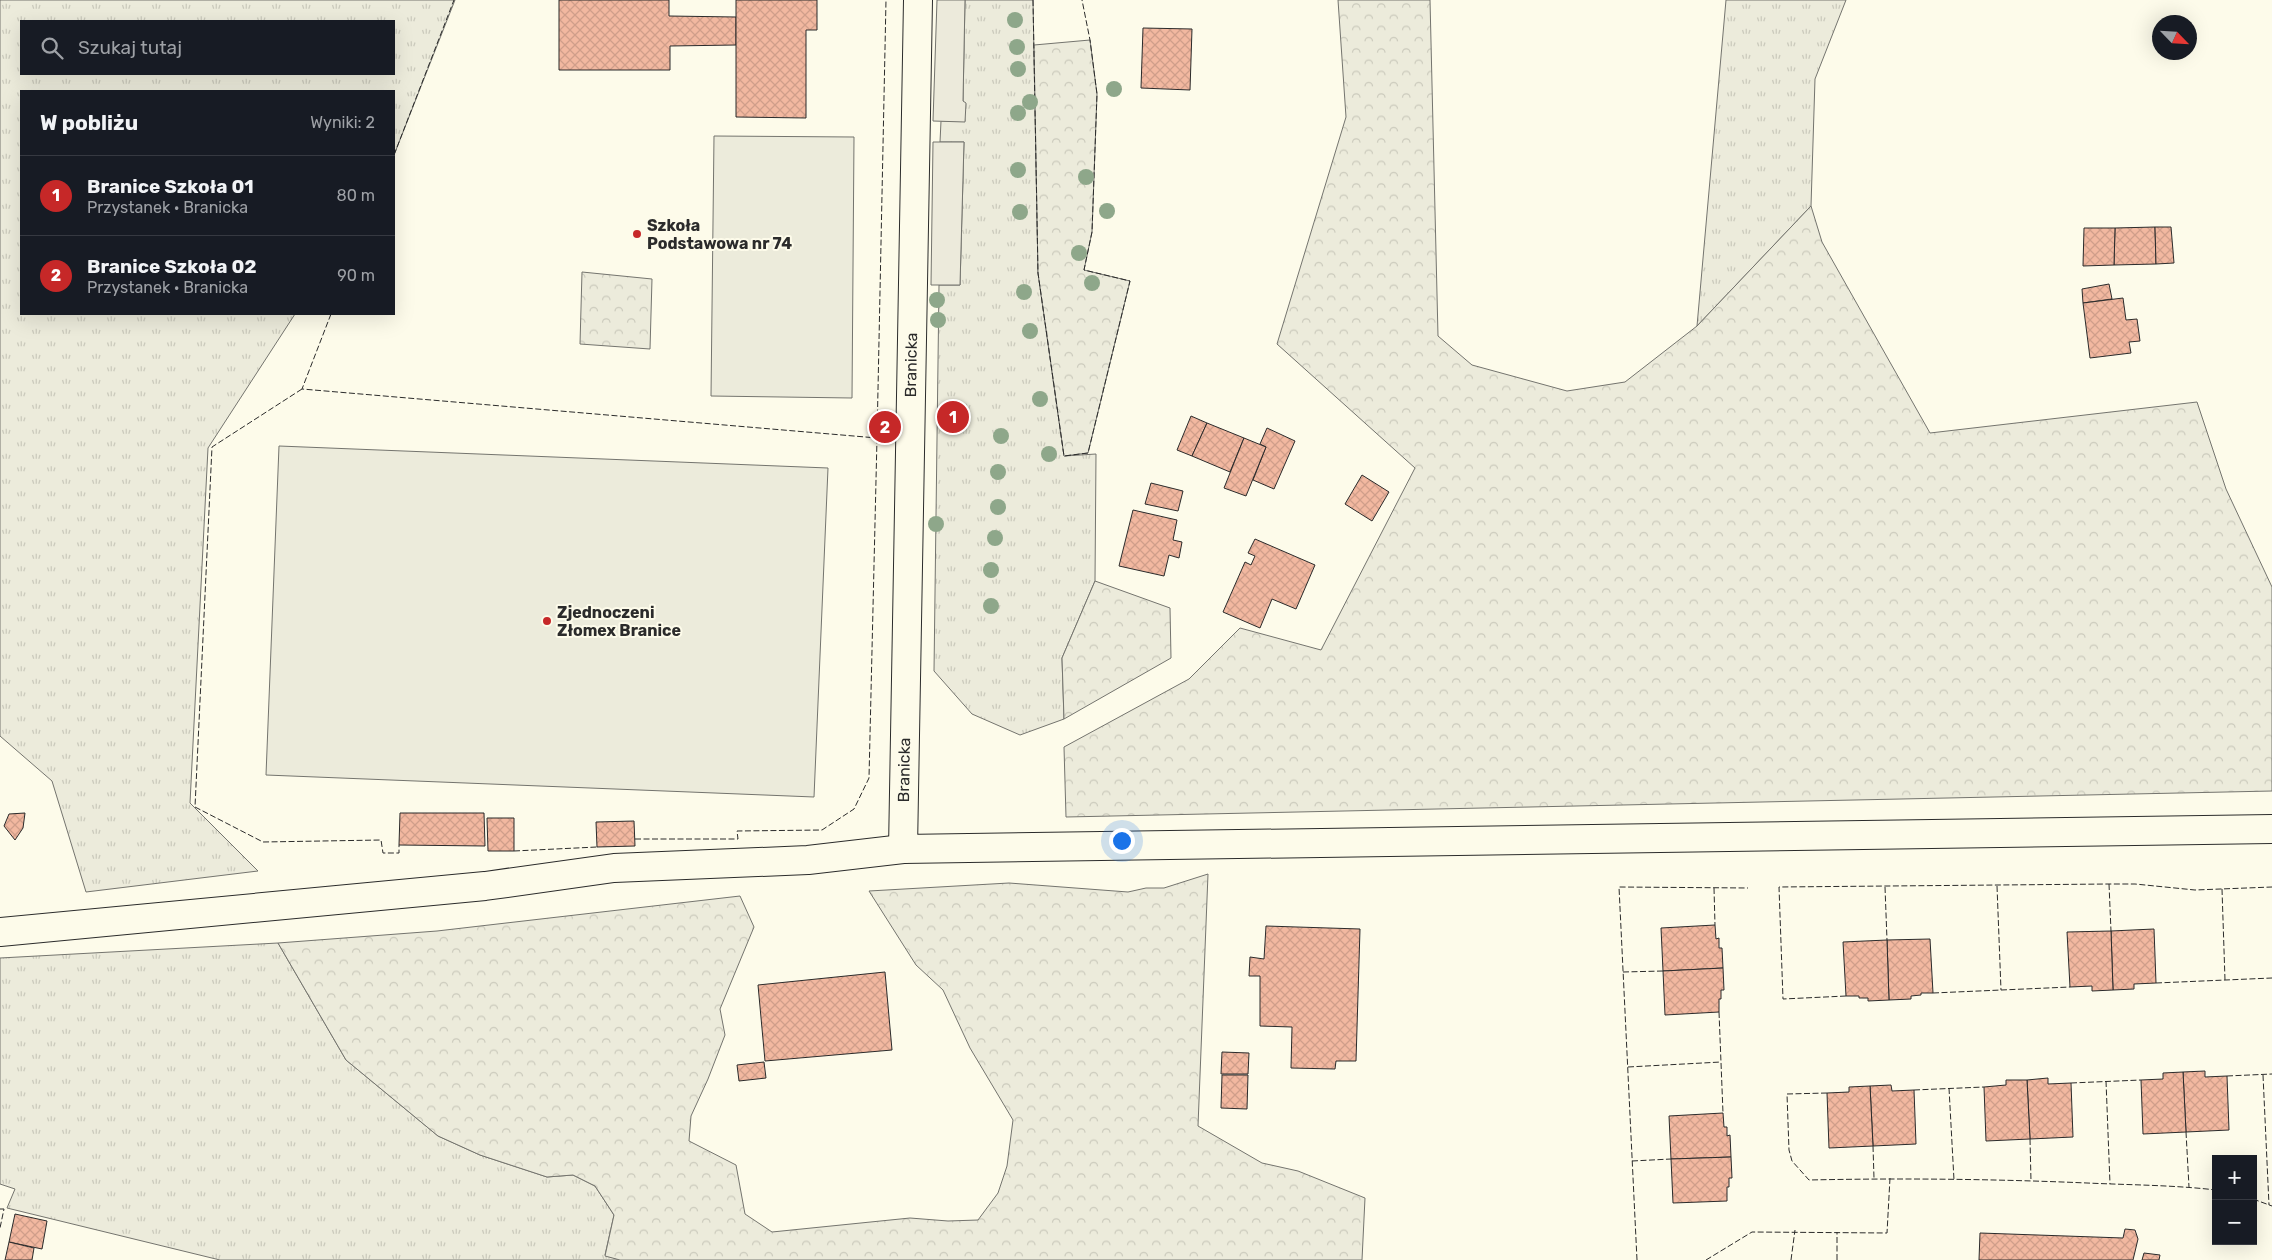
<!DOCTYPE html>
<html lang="pl">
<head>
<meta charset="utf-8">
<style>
  :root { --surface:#171b24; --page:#20242c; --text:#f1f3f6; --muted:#9ea1a6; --line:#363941; --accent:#c62828 }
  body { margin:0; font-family:Rubik,sans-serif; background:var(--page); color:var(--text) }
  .controls { position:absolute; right:15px; bottom:15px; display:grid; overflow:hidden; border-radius:0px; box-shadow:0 5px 20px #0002 }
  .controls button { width:45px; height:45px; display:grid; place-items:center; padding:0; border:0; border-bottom:1px solid var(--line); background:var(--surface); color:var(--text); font:25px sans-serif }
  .compass { position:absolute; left:2152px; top:15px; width:45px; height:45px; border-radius:50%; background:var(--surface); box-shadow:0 5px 20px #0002; rotate:115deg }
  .you { position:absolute; left:1121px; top:840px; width:18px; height:18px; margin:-12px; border:4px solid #fff; border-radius:50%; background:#1a73e8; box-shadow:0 0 0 8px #1a73e833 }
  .badge { display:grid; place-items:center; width:32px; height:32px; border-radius:50%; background:var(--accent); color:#fff; font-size:16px; font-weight:700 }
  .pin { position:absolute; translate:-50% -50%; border:2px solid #fff; box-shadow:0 1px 5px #0006 }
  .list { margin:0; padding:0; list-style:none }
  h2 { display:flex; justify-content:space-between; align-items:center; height:65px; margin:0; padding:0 20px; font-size:21px }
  h2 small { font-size:16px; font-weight:400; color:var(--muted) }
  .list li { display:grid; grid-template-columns:32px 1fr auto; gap:15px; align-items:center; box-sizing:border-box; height:80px; padding:0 20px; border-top:1px solid var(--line) }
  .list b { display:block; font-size:19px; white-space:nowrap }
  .list p { margin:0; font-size:16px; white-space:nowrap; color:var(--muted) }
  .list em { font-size:16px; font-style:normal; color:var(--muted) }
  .icon { flex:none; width:28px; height:28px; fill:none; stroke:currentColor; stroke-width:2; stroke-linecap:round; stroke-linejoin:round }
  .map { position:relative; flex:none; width:2272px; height:1260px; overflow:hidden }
  .search { position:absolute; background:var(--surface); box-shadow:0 5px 20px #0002; left:20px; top:20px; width:375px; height:55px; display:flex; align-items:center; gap:12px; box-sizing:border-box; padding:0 18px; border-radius:0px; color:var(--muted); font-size:19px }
  .panel { position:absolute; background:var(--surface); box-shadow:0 5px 20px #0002; left:20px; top:90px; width:375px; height:225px; border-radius:0px }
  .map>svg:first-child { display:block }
  .grass { fill:url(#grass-tufts); stroke:#74746e; fill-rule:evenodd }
  .forest { fill:url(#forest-crowns); stroke:#74746e }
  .pitch { fill:#ecebdb; stroke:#74746e }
  .parking { fill:#eceadb; stroke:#74746e }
  .building { fill:url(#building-cross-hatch); stroke:#2b2b2b }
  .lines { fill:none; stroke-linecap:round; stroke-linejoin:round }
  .street-casing { stroke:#2b2b2b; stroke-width:30 }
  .secondary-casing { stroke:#2b2b2b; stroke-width:30 }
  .street { stroke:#fdfbea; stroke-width:28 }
  .secondary { stroke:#fdfbea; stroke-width:28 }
  .fence { stroke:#2b2b2b; stroke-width:1; stroke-dasharray:6 2.5; stroke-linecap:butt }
  .tree { fill:#8ea78a }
  .poi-dot { fill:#c62828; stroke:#fdfbea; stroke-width:2 }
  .labels { text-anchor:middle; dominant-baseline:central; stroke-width:4; stroke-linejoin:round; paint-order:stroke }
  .poi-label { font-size:16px; font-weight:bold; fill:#2b2b2b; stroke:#fdfbea; text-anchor:start }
  .street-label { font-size:16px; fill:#2b2b2b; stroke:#fdfbea }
</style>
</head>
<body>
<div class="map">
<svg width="2272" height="1260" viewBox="0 0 2272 1260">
  <defs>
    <pattern id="grass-tufts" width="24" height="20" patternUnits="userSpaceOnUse" patternTransform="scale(1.25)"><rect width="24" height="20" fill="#ecebdb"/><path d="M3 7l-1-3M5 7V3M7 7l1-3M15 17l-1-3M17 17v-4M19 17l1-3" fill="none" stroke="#cbcabc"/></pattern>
    <pattern id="forest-crowns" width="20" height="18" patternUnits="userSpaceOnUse" patternTransform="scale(1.25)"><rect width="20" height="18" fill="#ecebdb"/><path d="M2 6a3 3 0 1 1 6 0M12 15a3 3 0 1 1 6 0" fill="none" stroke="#cbcabc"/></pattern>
    <pattern id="building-cross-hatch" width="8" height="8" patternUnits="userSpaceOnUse" patternTransform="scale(1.25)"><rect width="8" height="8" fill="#f2b8a0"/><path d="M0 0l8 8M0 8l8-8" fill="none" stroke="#d09e8a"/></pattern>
  </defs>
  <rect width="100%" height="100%" fill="#fdfbea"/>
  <g class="grass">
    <path d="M 0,0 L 455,0 L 394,155 L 394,91 L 21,91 L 21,314 L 295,314 L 208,448 L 190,803 L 258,871 L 86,892 L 52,781 L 0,736 ZM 394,21 L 394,74 L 21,74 L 21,21 Z"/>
    <path d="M 965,0 L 1033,0 L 1038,273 L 1064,456 L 1096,454 L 1095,581 L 1062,658 L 1064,719 L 1020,735 L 972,714 L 934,671 L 939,285 L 960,285 L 964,142 L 940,142 L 941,121 L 965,121 L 963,101 Z"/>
    <path d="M 1726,0 L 1846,0 L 1815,79 L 1811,206 L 1697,326 Z"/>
    <path d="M 278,943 L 346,1060 L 438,1136 L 480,1155 L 547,1177 L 573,1175 L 595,1186 L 614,1215 L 605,1255 L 620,1260 L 220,1260 L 7,1208 L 15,1189 L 0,1184 L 0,958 Z"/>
  </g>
  <g class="forest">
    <path d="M 1338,0 L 1430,0 L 1438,336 L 1472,365 L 1567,391 L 1625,382 L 1697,326 L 1811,206 L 1822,242 L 1930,433 L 2197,402 L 2226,489 L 2272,587 L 2272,791 L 1066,817 L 1064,747 L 1189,679 L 1240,628 L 1321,650 L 1415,468 L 1277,344 L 1346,117 Z"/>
    <path d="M 1090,40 L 1097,94 L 1092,232 L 1084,270 L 1130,281 L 1088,453 L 1064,456 L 1038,273 L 1034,45 Z"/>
    <path d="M 582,272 L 652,279 L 650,349 L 580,344 Z"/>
    <path d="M 1095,581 L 1170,608 L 1171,658 L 1064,719 L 1062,658 Z"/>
    <path d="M 1208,874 L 1198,1126 L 1262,1163 L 1298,1171 L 1365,1198 L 1362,1260 L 620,1260 L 605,1256 L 614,1215 L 595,1186 L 573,1175 L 547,1177 L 480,1155 L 438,1136 L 346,1060 L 278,943 L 437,931 L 740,896 L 754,927 L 720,1009 L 725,1035 L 708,1079 L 691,1116 L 689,1141 L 736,1165 L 745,1214 L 772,1232 L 910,1218 L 948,1221 L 978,1220 L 998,1193 L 1007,1166 L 1013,1120 L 970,1048 L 943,990 L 916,965 L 869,891 L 1009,883 L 1128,892 L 1146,888 L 1164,888 Z"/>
  </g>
  <g class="pitch">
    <path d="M 714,136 L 854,137 L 852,398 L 711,396 Z"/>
    <path d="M 279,446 L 828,468 L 814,797 L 266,775 Z"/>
  </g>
  <g class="parking">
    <path d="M 937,0 L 965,0 L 963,101 L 966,103 L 965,122 L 933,121 Z"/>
    <path d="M 933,142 L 964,142 L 960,285 L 931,285 Z"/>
  </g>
  <g class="building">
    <path d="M 559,0 L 669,0 L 669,16 L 736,17 L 736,45 L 670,46 L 670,70 L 559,70 Z"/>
    <path d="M 736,0 L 817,0 L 817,30 L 806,30 L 806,118 L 736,117 Z"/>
    <path d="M 1143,28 L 1192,29 L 1190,90 L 1141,88 Z"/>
    <path d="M 2155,227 L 2156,264 L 2114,265 L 2115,228 Z"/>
    <path d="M 2155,227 L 2171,227 L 2174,263 L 2156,264 Z"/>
    <path d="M 2084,228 L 2115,228 L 2114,265 L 2083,266 Z"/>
    <path d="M 2109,284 L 2112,299 L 2083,303 L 2082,289 Z"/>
    <path d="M 2123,298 L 2126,320 L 2137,319 L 2140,341 L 2129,342 L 2131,353 L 2090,358 L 2083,303 Z"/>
    <path d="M 1191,416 L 1207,423 L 1192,456 L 1177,450 Z"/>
    <path d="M 1207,423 L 1244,438 L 1230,472 L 1192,456 Z"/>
    <path d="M 1267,428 L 1295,441 L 1274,489 L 1253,480 L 1266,447 L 1260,444 Z"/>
    <path d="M 1244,438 L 1266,447 L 1246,496 L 1224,488 Z"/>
    <path d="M 1362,475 L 1389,492 L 1372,521 L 1345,504 Z"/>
    <path d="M 1151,483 L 1183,491 L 1178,511 L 1145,504 Z"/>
    <path d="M 1133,510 L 1177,520 L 1173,540 L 1182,542 L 1179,558 L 1169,555 L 1164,576 L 1119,566 Z"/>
    <path d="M 1255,539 L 1315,565 L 1296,609 L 1272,599 L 1260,628 L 1223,612 L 1245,562 L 1251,565 L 1255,556 L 1248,553 Z"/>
    <path d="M 25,813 L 23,828 L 15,840 L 4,826 L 9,814 Z"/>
    <path d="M 400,813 L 484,813 L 485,846 L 399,845 Z"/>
    <path d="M 487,818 L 514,818 L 514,851 L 488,851 Z"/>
    <path d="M 634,821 L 635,846 L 597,847 L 596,822 Z"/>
    <path d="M 1715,925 L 1716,939 L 1719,938 L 1719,948 L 1722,948 L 1723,968 L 1663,971 L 1661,928 Z"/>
    <path d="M 1266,926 L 1360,929 L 1356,1061 L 1336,1061 L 1335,1069 L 1291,1068 L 1292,1027 L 1260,1026 L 1260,976 L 1249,976 L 1250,957 L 1264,959 Z"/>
    <path d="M 2154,929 L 2156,983 L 2134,984 L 2134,989 L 2113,990 L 2111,931 Z"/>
    <path d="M 2111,931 L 2113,990 L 2092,991 L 2092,986 L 2070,987 L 2067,932 Z"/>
    <path d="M 1930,939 L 1933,993 L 1921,993 L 1921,995 L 1911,996 L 1911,999 L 1889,1000 L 1887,940 Z"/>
    <path d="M 1887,940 L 1889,1000 L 1868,1001 L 1868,998 L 1859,998 L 1859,996 L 1846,996 L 1843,942 Z"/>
    <path d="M 1723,968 L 1724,990 L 1721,990 L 1721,999 L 1719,999 L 1719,1012 L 1665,1015 L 1663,971 Z"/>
    <path d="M 885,972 L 892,1050 L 765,1061 L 758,985 Z"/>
    <path d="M 1222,1052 L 1249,1053 L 1248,1074 L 1221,1074 Z"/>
    <path d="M 764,1062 L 766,1078 L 739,1081 L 737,1065 Z"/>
    <path d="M 2205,1071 L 2205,1077 L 2227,1076 L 2229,1130 L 2186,1132 L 2183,1072 Z"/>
    <path d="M 2183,1072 L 2186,1132 L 2143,1134 L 2141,1080 L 2163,1079 L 2163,1073 Z"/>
    <path d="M 1222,1075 L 1248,1075 L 1247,1109 L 1221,1108 Z"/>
    <path d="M 2048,1078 L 2048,1084 L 2071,1083 L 2073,1137 L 2030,1139 L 2027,1080 Z"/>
    <path d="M 2006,1080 L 2027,1080 L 2030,1139 L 1986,1141 L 1984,1087 L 2006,1085 Z"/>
    <path d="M 1891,1085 L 1892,1091 L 1914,1090 L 1916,1144 L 1873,1146 L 1870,1086 Z"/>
    <path d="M 1870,1086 L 1873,1146 L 1829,1148 L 1827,1093 L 1849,1092 L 1849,1087 Z"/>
    <path d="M 1723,1113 L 1724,1127 L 1727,1127 L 1727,1136 L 1730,1135 L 1731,1157 L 1671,1159 L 1669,1116 Z"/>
    <path d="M 1731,1157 L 1732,1178 L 1729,1178 L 1729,1187 L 1727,1187 L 1727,1201 L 1673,1203 L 1671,1159 Z"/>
    <path d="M 15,1214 L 47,1221 L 42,1249 L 9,1242 Z"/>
    <path d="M 2125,1229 L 2135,1230 L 2138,1239 L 2133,1260 L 1979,1260 L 1980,1233 L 2123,1238 Z"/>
    <path d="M 9,1242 L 34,1248 L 32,1260 L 5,1260 Z"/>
    <path d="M 2144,1253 L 2160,1255 L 2159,1260 L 2142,1260 Z"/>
  </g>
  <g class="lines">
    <g class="street-casing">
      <path id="street" d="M 0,932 L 485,886 L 614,868 L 808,860 L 903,849"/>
    </g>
    <g class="secondary-casing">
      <path id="secondary" d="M 918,0 L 903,849 L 2272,829"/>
    </g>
    <use href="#street" class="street"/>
    <use href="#secondary" class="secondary"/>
    <g class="fence">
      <path d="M 1033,0 L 1038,273 L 1064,456 L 1088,453 L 1130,281 L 1084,270 L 1092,232 L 1097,94 L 1090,40 L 1082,0"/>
      <path d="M 394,155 L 454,0"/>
      <path d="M 331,314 L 302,389 L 877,438 L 886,0"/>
      <path d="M 302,389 L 212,447 L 195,807 L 263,842 L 381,840 L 383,853 L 399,853 L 399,845"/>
      <path d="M 635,839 L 738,839 L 737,831 L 822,830 L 854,809 L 869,778 L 877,438"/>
      <path d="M 514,851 L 597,847"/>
      <path d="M 2109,884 L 2111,931"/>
      <path d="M 1997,886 L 2001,990"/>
      <path d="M 1885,887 L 1887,940"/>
      <path d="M 1714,888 L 1715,925"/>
      <path d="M 2222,889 L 2225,980"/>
      <path d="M 1623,972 L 1663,971"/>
      <path d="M 2156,983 L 2272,978"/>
      <path d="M 1933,993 L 2070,987"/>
      <path d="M 1846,996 L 1783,999 L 1779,887 L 2109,884 L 2135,884 L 2195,890 L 2272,887"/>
      <path d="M 1719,1012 L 1723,1113"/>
      <path d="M 1628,1067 L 1721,1062"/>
      <path d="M 2263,1075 L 2269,1205"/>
      <path d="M 2227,1076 L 2272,1074"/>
      <path d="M 2106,1081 L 2110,1184"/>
      <path d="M 2071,1083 L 2141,1080"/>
      <path d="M 1949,1088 L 1954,1180"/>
      <path d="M 1914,1090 L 1984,1087"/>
      <path d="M 1827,1093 L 1787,1094 L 1789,1150 L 1792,1161 L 1809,1180 C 1901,1178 1994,1179 2087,1183 C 2130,1185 2173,1185 2216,1190"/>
      <path d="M 2186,1132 L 2189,1187"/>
      <path d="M 2030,1139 L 2031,1181"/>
      <path d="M 1873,1146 L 1874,1178"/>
      <path d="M 1632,1161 L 1671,1159"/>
      <path d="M 2253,1199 L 2272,1206"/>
      <path d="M 0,1209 L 4,1209 L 0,1228"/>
      <path d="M 1637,1260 L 1619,887 L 1748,888"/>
      <path d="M 1706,1260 L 1752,1232 L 1887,1233 L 1890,1178"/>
      <path d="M 1791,1260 L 1795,1230"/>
      <path d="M 1837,1260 L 1837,1232"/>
    </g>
  </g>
  <g class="tree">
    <circle cx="1015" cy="20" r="8"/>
    <circle cx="1017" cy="47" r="8"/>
    <circle cx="1018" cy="69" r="8"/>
    <circle cx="1114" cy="89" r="8"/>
    <circle cx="1030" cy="102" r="8"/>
    <circle cx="1018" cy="113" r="8"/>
    <circle cx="1018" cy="170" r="8"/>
    <circle cx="1086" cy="177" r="8"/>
    <circle cx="1107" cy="211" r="8"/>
    <circle cx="1020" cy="212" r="8"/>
    <circle cx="1079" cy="253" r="8"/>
    <circle cx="1092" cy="283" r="8"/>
    <circle cx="1024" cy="292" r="8"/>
    <circle cx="937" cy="300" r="8"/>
    <circle cx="938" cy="320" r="8"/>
    <circle cx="1030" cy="331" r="8"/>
    <circle cx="1040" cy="399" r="8"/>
    <circle cx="1001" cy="436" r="8"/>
    <circle cx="1049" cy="454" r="8"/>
    <circle cx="998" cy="472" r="8"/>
    <circle cx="998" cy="507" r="8"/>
    <circle cx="936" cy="524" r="8"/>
    <circle cx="995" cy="538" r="8"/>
    <circle cx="991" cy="570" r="8"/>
    <circle cx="991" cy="606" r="8"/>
  </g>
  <g class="poi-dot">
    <circle cx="637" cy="234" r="5"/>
    <circle cx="547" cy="621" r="5"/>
  </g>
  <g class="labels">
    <g class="poi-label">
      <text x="647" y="225">Szkoła<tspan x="647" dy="18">Podstawowa nr 74</tspan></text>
      <text x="557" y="612">Zjednoczeni<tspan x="557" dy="18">Złomex Branice</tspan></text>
    </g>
    <g class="street-label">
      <text transform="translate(911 365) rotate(-89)">Branicka</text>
      <text transform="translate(904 770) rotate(-89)">Branicka</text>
    </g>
  </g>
</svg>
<div class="controls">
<button>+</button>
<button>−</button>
</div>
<svg class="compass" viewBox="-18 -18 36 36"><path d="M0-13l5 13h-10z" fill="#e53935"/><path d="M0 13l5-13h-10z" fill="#9ea1a6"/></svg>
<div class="you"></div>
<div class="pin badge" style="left:953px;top:417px">1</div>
<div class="pin badge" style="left:885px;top:427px">2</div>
<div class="search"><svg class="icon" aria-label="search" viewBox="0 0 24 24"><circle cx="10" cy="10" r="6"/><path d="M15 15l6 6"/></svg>Szukaj tutaj</div>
<section class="panel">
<h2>W pobliżu<small>Wyniki: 2</small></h2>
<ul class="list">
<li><span class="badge">1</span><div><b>Branice Szkoła 01</b><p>Przystanek · Branicka</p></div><em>80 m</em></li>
<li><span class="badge">2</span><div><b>Branice Szkoła 02</b><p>Przystanek · Branicka</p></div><em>90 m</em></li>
</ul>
</section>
</div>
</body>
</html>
